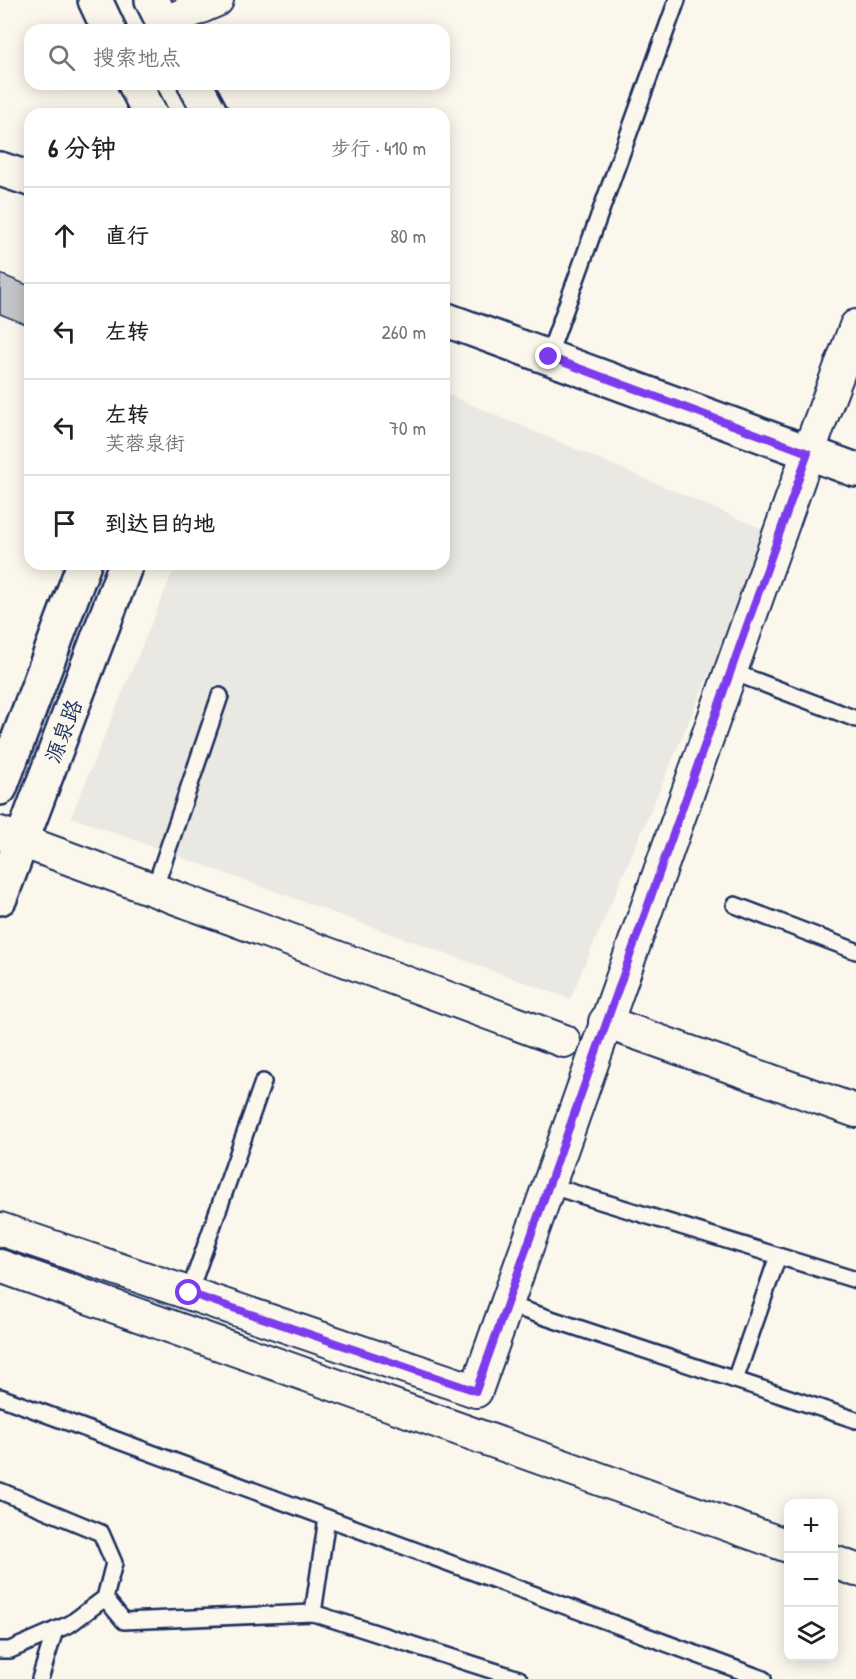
<!DOCTYPE html>
<html lang="zh">
<head>
<meta charset="utf-8">
<style>
  :root { --surface:#fff; --page:#f2f2f2; --text:#222; --muted:#767676; --line:#e0e0e0 }
  body { margin:0; font-family:"Patrick Hand","LXGW WenKai TC",sans-serif; background:var(--page); color:var(--text) }
  .controls { position:absolute; right:18px; bottom:18px; display:grid; overflow:hidden; border-radius:12px; box-shadow:0 3px 15px #0003 }
  .controls button { width:54px; height:54px; display:grid; place-items:center; padding:0; border:0; border-bottom:2px solid var(--line); background:var(--surface); color:var(--text); font:30px sans-serif }
  .stop { position:absolute; width:18px; height:18px; margin:-14px; border:4px solid #7c3aed; border-radius:50%; background:#fff }
  .stop.end { background:#7c3aed; border-color:#fff; box-shadow:0 2px 6px #0008 }
  .list { margin:0; padding:0; list-style:none }
  h2 { display:flex; justify-content:space-between; align-items:center; height:78px; margin:0; padding:0 24px; font-size:26px }
  h2 small { font-size:20px; font-weight:400; color:var(--muted) }
  .list li { display:grid; grid-template-columns:39px 1fr auto; gap:18px; align-items:center; box-sizing:border-box; height:96px; padding:0 24px; border-top:2px solid var(--line) }
  .list b { display:block; font-size:22px; white-space:nowrap }
  .list p { margin:0; font-size:20px; white-space:nowrap; color:var(--muted) }
  .list em { font-size:20px; font-style:normal; color:var(--muted) }
  .icon { flex:none; width:33px; height:33px; fill:none; stroke:currentColor; stroke-width:2; stroke-linecap:round; stroke-linejoin:round }
  .map { position:relative; flex:none; width:856px; height:1679px; overflow:hidden }
  .search { position:absolute; background:var(--surface); box-shadow:0 3px 15px #0003; left:24px; top:24px; width:426px; height:66px; display:flex; align-items:center; gap:15px; box-sizing:border-box; padding:0 21px; border-radius:18px; color:var(--muted); font-size:22px }
  .panel { position:absolute; background:var(--surface); box-shadow:0 3px 15px #0003; left:24px; top:108px; width:426px; height:462px; border-radius:18px }
  .map>svg:first-child { display:block }
  .built { fill:#eae8e2 }
  .building { fill:#c3c5c9; stroke:#1b2f5e; stroke-width:1.5 }
  .lines { fill:none; stroke-linecap:round; stroke-linejoin:round }
  .lane-casing { stroke:#1b2f5e; stroke-width:20 }
  .street-casing { stroke:#1b2f5e; stroke-width:36 }
  .secondary-casing { stroke:#1b2f5e; stroke-width:38 }
  .lane { stroke:#fbf7ec; stroke-width:15 }
  .street { stroke:#fbf7ec; stroke-width:32 }
  .secondary { stroke:#fbf7ec; stroke-width:33 }
  .route { stroke:#7c3aed; stroke-width:8 }
  .labels { text-anchor:middle; dominant-baseline:central; stroke-width:6; stroke-linejoin:round; paint-order:stroke }
  .street-label { font-size:22px; fill:#1b2f5e; stroke:#fbf7ec }
</style>
</head>
<body>
<div class="map">
<svg width="856" height="1679" viewBox="0 0 856 1679">
  <rect width="100%" height="100%" fill="#fbf7ec"/>
  <filter id="ink" filterUnits="userSpaceOnUse"><feTurbulence type="fractalNoise" baseFrequency=".0167" numOctaves="2"/><feDisplacementMap in="SourceGraphic" scale="12" xChannelSelector="R" yChannelSelector="G"/><feConvolveMatrix kernelMatrix="1 2 1 2 8 2 1 2 1" color-interpolation-filters="sRGB"/></filter>
  <g filter="url(#ink)">
    <path class="built" d="M 444,393 L 770,532 L 570,999 L 71,817 L 176,564 L 444,564 Z"/>
    <path class="building" d="M 0,274 L 30,286 L 30,326 L 0,314 Z"/>
    <g class="lines">
      <g class="lane-casing">
        <g id="lane">
          <path d="M 548,357 L 677,0"/>
          <path d="M 730,671 L 856,719"/>
          <path d="M 154,890 L 220,696"/>
          <path d="M 735,905 L 856,951"/>
          <path d="M 548,1185 L 856,1280"/>
          <path d="M 189,1293 L 263,1082"/>
          <path d="M 506,1304 L 856,1420"/>
          <path d="M 735,1380 L 778,1256"/>
          <path d="M 0,1397 L 763,1679"/>
          <path d="M 0,1491 L 101,1533 L 114,1563 L 105,1598 L 70,1624 L 10,1650 L 0,1650"/>
          <path d="M 105,1598 L 124,1621 L 313,1613 L 519,1679"/>
          <path d="M 313,1613 L 327,1518"/>
          <path d="M 40,1679 L 55,1630"/>
        </g>
      </g>
      <g class="street-casing">
        <g id="street">
          <path d="M 164,23 L 217,0"/>
          <path d="M 0,833 L 564,1041"/>
          <path d="M 605,1022 L 856,1111"/>
          <path d="M 0,1229 L 476,1391 L 808,453 L 856,326"/>
          <path d="M 0,1266 L 788,1546"/>
          <path d="M 834,1562 L 856,1570"/>
        </g>
      </g>
      <g class="secondary-casing">
        <g id="secondary">
          <path d="M 95,0 L 109,30"/>
          <path d="M 152,0 L 167,30"/>
          <path d="M 135,84 L 150,114"/>
          <path d="M 195,84 L 211,114"/>
          <path d="M 0,169 L 30,179"/>
          <path d="M 444,319 L 856,470"/>
          <path d="M 0,788 L 84,564"/>
          <path d="M 0,898 L 126,564"/>
        </g>
      </g>
      <use href="#lane" class="lane"/>
      <use href="#street" class="street"/>
      <use href="#secondary" class="secondary"/>
    </g>
  </g>
  <g class="lines" filter="url(#ink)">
    <path class="route" d="M 189,1293 L 476,1391 L 808,453 L 549,357"/>
  </g>
  <g class="labels">
    <g class="street-label">
      <text transform="translate(63 731) rotate(-69)">源泉路</text>
    </g>
  </g>
</svg>
<div class="controls">
<button>+</button>
<button>−</button>
<button><svg class="icon" aria-label="layers" viewBox="0 0 24 24"><path d="M12 4l9 5-9 5-9-5zM3 14l9 5 9-5"/></svg></button>
</div>
<div class="stop" style="left:189px;top:1293px"></div>
<div class="stop end" style="left:549px;top:357px"></div>
<div class="search"><svg class="icon" aria-label="search" viewBox="0 0 24 24"><circle cx="10" cy="10" r="6"/><path d="M15 15l6 6"/></svg>搜索地点</div>
<section class="panel">
<h2>6 分钟<small>步行 · 410 m</small></h2>
<ul class="list">
<li><svg class="icon" aria-label="ahead" viewBox="0 0 24 24"><path d="M12 20V5M6 11l6-6 6 6"/></svg><div><b>直行</b></div><em>80 m</em></li>
<li><svg class="icon" aria-label="left" viewBox="0 0 24 24"><path d="M17 20v-9H6M10 6l-5 5 5 5"/></svg><div><b>左转</b></div><em>260 m</em></li>
<li><svg class="icon" aria-label="left" viewBox="0 0 24 24"><path d="M17 20v-9H6M10 6l-5 5 5 5"/></svg><div><b>左转</b><p>芙蓉泉街</p></div><em>70 m</em></li>
<li><svg class="icon" aria-label="arrive" viewBox="0 0 24 24"><path d="M6 21V4h12l-3 4 3 4H6"/></svg><div><b>到达目的地</b></div></li>
</ul>
</section>
</div>
</body>
</html>
